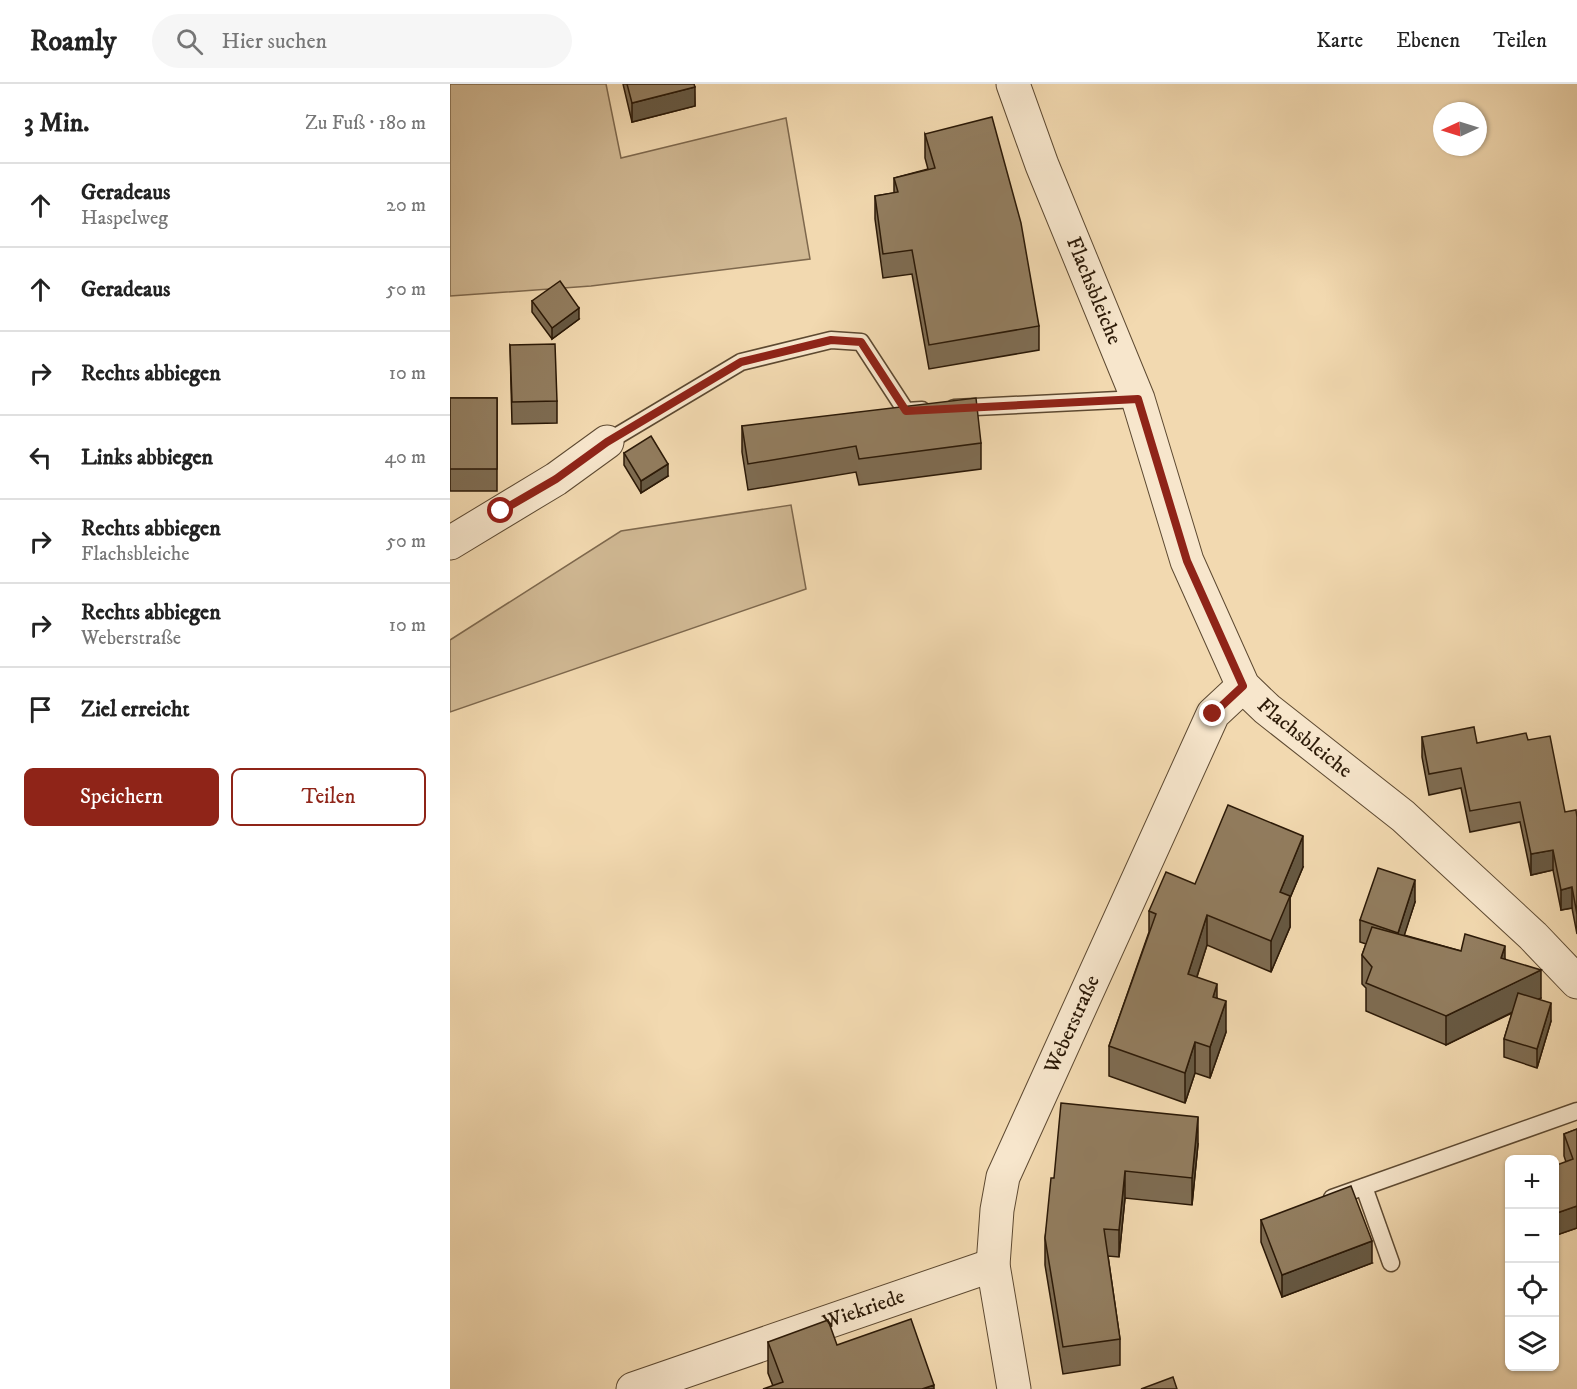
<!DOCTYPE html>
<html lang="de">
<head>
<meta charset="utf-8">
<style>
  :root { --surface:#fff; --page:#f6f6f6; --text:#222; --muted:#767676; --line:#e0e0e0; --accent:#8f2418 }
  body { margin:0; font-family:"IM FELL DW Pica",serif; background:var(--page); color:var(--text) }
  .controls { position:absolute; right:18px; bottom:18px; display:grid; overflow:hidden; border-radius:9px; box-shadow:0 2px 4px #0004 }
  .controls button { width:54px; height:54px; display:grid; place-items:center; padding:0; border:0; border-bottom:2px solid var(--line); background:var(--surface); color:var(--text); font:30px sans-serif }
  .compass { position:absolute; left:983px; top:18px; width:54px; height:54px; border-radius:50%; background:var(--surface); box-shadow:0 2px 4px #0004; rotate:266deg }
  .stop { position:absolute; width:18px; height:18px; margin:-14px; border:4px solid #8f2418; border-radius:50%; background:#fff }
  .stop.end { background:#8f2418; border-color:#fff; box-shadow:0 2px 6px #0008 }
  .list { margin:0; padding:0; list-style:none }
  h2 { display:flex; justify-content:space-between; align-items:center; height:78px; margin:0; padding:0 24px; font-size:26px }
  h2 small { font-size:20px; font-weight:400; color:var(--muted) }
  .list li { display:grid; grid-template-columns:39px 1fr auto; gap:18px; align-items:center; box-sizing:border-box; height:84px; padding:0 24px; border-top:2px solid var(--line) }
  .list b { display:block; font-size:22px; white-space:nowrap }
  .list p { margin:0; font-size:20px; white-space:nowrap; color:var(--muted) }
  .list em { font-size:20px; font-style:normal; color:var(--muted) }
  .actions { display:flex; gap:12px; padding:18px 24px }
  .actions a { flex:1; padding:14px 0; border:2px solid var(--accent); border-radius:9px; text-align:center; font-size:21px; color:var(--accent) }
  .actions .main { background:var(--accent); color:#fff }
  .icon { flex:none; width:33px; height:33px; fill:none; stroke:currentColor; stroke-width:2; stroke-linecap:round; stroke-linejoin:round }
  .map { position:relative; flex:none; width:1127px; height:1305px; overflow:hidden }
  header { display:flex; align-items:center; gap:36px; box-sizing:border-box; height:84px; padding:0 30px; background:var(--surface); border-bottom:2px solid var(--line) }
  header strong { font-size:28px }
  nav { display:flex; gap:33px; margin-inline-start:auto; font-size:21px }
  .search { width:420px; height:54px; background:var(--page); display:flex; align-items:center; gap:15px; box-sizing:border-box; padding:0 21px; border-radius:33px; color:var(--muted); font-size:22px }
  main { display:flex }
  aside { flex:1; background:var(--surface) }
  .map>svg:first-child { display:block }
  .green { fill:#d0b893; stroke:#7e684d; stroke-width:1.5 }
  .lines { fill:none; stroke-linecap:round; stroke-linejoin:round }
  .service-casing { stroke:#5d4931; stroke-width:19 }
  .minor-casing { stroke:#5d4931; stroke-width:35 }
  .service { stroke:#f7e6cc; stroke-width:16 }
  .minor { stroke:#f7e6cc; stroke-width:33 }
  .wall { fill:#7e6c52; stroke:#2b1907; stroke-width:1.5 }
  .shaded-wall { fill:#665842; stroke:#2b1907; stroke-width:1.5 }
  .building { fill:#927d5f; stroke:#2b1907; stroke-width:1.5 }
  .route { stroke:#8f2418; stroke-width:8 }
  .labels { text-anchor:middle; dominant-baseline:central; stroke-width:4.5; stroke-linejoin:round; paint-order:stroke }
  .street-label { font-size:21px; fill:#2b1907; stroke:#f7e6cc }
</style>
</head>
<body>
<header>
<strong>Roamly</strong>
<div class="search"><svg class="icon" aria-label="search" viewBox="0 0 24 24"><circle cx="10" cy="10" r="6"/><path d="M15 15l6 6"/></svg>Hier suchen</div>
<nav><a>Karte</a><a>Ebenen</a><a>Teilen</a></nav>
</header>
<main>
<aside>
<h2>3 Min.<small>Zu Fuß · 180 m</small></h2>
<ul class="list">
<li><svg class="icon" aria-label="ahead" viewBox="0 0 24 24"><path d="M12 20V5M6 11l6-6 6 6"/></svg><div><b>Geradeaus</b><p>Haspelweg</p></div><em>20 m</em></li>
<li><svg class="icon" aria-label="ahead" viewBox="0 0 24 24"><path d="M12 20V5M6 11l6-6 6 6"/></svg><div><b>Geradeaus</b></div><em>50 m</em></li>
<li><svg class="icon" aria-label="right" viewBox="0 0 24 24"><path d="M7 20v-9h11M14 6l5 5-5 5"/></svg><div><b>Rechts abbiegen</b></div><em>10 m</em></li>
<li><svg class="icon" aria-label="left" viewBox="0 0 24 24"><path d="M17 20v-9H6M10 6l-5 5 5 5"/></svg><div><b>Links abbiegen</b></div><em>40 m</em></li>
<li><svg class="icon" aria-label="right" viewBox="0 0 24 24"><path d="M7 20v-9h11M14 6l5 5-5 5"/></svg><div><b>Rechts abbiegen</b><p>Flachsbleiche</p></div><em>50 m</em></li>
<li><svg class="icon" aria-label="right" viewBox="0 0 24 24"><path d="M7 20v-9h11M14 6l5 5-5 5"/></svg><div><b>Rechts abbiegen</b><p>Weberstraße</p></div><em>10 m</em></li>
<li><svg class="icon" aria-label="arrive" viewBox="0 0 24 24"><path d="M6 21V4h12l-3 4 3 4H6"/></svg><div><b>Ziel erreicht</b></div></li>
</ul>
<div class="actions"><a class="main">Speichern</a><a>Teilen</a></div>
</aside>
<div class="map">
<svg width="1127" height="1305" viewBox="0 0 1127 1305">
  <rect width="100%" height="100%" fill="#f2d9b0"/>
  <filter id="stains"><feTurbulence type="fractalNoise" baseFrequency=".00333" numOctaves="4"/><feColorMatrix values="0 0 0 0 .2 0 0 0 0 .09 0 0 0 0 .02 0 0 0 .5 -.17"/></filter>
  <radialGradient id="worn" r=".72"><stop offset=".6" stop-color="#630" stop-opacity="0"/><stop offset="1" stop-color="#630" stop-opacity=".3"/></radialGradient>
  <g class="green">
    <path d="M 0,0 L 156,0 L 171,74 L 336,34 L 360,175 L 141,202 L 0,212 Z"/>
    <path d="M 341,421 L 356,505 L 0,628 L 0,556 L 171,447 Z"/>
  </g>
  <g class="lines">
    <g class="service-casing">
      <g id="service">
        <path d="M 504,324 L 688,315"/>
        <path d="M 157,358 L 291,278 L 381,256 L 411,258 L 456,327 L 472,326"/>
        <path d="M 914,1103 L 941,1179"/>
        <path d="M 882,1114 L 1127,1027"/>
      </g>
    </g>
    <g class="minor-casing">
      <g id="minor">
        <path id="s1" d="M 563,0 L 592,81 L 688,315 L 737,477 L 793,602 L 817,625 L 953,732 L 1083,852 L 1127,898"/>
        <path d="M 0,459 L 106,395 L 157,358"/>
        <path id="s2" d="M 183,1305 L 543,1181"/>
        <path id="s3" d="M 564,1305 L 543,1181 L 547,1126 L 553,1093 L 763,630 L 793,602"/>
      </g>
    </g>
    <use href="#service" class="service"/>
    <use href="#minor" class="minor"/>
  </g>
  <g class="wall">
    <path d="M 173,0 L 244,0 L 245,22 L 182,38 Z"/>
    <path d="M 475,50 L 589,242 L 589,266 L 479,285 L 462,190 L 433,194 L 425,135 L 425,112 L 444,109 L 444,94 L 478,85 L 475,74 Z"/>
    <path d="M 82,217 L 129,235 L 102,255 L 82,228 Z"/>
    <path d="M 60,261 L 107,317 L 107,339 L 62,340 Z"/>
    <rect x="0" y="314" width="47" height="93"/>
    <path d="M 292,342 L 531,359 L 531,385 L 409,401 L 406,388 L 298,406 L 292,368 Z"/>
    <path d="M 174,369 L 218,392 L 191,409 L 174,381 Z"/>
    <path d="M 972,653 L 1027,659 L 1078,656 L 1115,728 L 1127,733 L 1127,850 L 1122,824 L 1111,826 L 1103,786 L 1081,791 L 1070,738 L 1020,748 L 1011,704 L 979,711 L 972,673 Z"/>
    <path d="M 853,783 L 840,814 L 840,843 L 821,888 L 757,861 L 747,893 L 767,914 L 776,948 L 760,994 L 745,989 L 735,1019 L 659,992 L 659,962 L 699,848 L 699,827 L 745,800 Z"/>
    <path d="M 965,818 L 954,851 L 1011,867 L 1055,875 L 1091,914 L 1089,915 L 1101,937 L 1087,984 L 1054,973 L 1054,955 L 1062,929 L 996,961 L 916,927 L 916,904 L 912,900 L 912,871 L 916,860 L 910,858 L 910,836 Z"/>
    <path d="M 1127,1045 L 1127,1144 L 1104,1152 L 1116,1078 L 1114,1072 L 1114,1050 Z"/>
    <path d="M 748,1060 L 742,1121 L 675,1114 L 669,1173 L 658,1172 L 670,1255 L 670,1281 L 613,1290 L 595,1181 L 595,1154 L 604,1094 Z"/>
    <path d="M 811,1136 L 922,1179 L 832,1213 L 811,1158 Z"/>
    <path d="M 318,1258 L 387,1261 L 484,1305 L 323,1302 L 318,1289 Z"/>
  </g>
  <g class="shaded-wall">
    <path d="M 245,3 L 245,22 L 182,38 L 182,19 Z"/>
    <path d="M 129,224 L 129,235 L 102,255 L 102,244 Z"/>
    <path d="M 218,380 L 218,392 L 191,409 L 191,397 Z"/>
    <path d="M 853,752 L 853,783 L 840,814 L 840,843 L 821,888 L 821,857 L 830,808 Z"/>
    <path d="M 1103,766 L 1103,786 L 1081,791 L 1081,770 Z"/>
    <path d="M 965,796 L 965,818 L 948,871 L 948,849 Z"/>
    <path d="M 1122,803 L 1122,824 L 1111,826 L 1111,806 Z"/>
    <path d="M 757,831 L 757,861 L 738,920 L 738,890 Z"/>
    <path d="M 1055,862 L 1055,891 L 1051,874 Z"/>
    <path d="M 1091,886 L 1091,914 L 996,961 L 996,932 Z"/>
    <path d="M 767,900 L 767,931 L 763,913 Z"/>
    <path d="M 776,917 L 776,948 L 760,994 L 760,963 Z"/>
    <path d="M 1101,919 L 1101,937 L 1087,984 L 1087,965 Z"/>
    <path d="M 745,958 L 745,989 L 735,1019 L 735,989 Z"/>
    <path d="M 748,1033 L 748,1060 L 742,1121 L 742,1094 Z"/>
    <path d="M 675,1087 L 675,1114 L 669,1173 L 669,1146 Z"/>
    <path d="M 1127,1122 L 1127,1144 L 1104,1152 L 1104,1130 Z"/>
    <path d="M 922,1157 L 922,1179 L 832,1213 L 832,1191 Z"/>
    <path d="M 484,1301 L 484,1305 L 472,1305 Z"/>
  </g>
  <g class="building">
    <path d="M 177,0 L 244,0 L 245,3 L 182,19 Z"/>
    <path d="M 542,33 L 571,139 L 589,242 L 479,261 L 462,166 L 433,170 L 425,112 L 448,108 L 444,94 L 485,84 L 475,50 Z"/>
    <path d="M 110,197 L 129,224 L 102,244 L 82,217 Z"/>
    <path d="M 105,260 L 107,317 L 62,318 L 60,261 Z"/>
    <rect x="0" y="314" width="47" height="71"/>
    <path d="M 526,314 L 531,359 L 409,375 L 406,362 L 298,380 L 292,342 Z"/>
    <path d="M 201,352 L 218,380 L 191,397 L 174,369 Z"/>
    <path d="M 1024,643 L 1027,659 L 1076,649 L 1078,656 L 1100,652 L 1115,728 L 1126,726 L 1127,733 L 1127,830 L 1122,803 L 1111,806 L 1103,766 L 1081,770 L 1070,718 L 1020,727 L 1011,684 L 979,690 L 972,653 Z"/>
    <path d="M 778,721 L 853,752 L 830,808 L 840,812 L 821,857 L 757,831 L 738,890 L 767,900 L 763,913 L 776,917 L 760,963 L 745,958 L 735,989 L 659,962 L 706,830 L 699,827 L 716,788 L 745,800 Z"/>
    <path d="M 928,784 L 965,796 L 948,849 L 910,836 Z"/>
    <path d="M 922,843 L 1011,867 L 1015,850 L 1055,862 L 1051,874 L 1091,886 L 996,932 L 916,899 L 922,883 L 912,871 Z"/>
    <path d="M 1068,909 L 1101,919 L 1087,965 L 1054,955 Z"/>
    <path d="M 611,1019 L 748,1033 L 742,1094 L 675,1087 L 669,1146 L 654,1145 L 670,1255 L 613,1263 L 595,1154 L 601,1094 L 604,1094 Z"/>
    <path d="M 1127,1045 L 1127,1122 L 1104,1130 L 1104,1082 L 1123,1075 L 1114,1050 Z"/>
    <path d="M 901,1102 L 922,1157 L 832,1191 L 811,1136 Z"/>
    <path d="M 461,1235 L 484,1301 L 472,1305 L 313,1305 L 333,1298 L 318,1258 L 378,1236 L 387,1261 Z"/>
    <path d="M 723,1293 L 727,1305 L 691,1305 Z"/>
  </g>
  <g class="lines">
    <path class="route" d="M 51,427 L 106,395 L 157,358 L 291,278 L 381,256 L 411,258 L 456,327 L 688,315 L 737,477 L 793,602 L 763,630"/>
  </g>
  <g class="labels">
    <g class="street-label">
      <text stroke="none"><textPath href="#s1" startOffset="222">Flachsbleiche</textPath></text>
      <text stroke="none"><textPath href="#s1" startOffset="726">Flachsbleiche</textPath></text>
      <text stroke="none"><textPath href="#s3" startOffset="382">Weberstraße</textPath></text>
      <text stroke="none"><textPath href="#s2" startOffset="244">Wiekriede</textPath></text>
    </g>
  </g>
  <rect width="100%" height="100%" filter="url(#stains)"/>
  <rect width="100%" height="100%" fill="url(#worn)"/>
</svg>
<div class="controls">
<button>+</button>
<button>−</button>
<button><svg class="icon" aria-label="locate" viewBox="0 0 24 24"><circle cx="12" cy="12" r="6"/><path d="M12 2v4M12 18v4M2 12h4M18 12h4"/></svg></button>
<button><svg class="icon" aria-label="layers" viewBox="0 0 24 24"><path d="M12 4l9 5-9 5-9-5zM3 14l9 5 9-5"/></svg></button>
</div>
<svg class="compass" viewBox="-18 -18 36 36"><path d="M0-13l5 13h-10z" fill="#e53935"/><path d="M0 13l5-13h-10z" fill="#767676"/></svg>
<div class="stop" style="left:51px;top:427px"></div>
<div class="stop end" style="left:763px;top:630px"></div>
</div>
</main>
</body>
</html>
